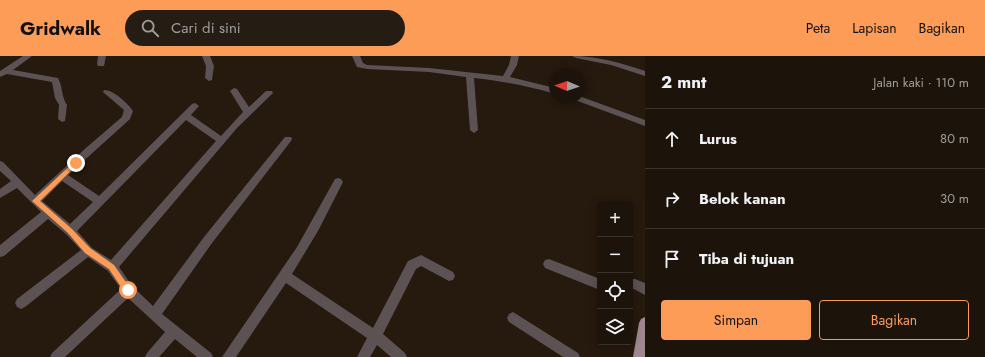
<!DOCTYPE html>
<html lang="id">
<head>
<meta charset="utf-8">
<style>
  :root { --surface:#1c130a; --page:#251c13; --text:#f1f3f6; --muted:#a09e9c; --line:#3a322b; --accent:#fd9c56 }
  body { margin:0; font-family:Jost,sans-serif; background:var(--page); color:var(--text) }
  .controls { position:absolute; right:12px; bottom:12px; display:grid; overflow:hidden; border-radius:4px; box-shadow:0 2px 10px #0003 }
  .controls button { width:36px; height:36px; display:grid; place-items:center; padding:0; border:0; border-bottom:1px solid var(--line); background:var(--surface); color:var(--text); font:20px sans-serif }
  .compass { position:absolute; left:549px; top:12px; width:36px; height:36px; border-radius:50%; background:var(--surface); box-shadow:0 2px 10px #0003; rotate:272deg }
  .stop { position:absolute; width:12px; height:12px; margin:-9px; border:3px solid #fd9c56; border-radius:50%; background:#fff }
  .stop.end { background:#fd9c56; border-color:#fff; box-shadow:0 1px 4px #0008 }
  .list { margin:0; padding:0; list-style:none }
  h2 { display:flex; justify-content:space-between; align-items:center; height:52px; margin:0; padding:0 16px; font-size:17px }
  h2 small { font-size:13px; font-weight:400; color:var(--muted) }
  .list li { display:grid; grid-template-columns:26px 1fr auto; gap:12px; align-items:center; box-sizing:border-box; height:60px; padding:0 16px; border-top:1px solid var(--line) }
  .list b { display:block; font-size:15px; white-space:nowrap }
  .list em { font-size:13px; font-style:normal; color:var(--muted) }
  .actions { display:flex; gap:8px; padding:12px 16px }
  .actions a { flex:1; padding:9px 0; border:1px solid var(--accent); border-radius:4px; text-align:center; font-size:14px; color:var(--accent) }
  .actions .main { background:var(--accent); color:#111 }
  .icon { flex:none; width:22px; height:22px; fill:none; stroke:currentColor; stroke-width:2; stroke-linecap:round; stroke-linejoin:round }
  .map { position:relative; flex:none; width:645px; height:301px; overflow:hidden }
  header { display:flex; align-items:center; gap:24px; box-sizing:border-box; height:56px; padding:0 20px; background:var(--accent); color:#111 }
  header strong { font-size:19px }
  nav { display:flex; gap:22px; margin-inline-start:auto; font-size:14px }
  .search { width:280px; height:36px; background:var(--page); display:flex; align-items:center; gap:10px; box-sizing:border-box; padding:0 14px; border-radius:22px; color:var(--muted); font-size:15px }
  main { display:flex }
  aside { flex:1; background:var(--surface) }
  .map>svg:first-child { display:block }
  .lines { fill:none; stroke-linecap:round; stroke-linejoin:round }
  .minor { fill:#5c5254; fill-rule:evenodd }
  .major { fill:#9c888d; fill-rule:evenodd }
  .route { fill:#fd9c56 }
</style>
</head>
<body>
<header>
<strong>Gridwalk</strong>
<div class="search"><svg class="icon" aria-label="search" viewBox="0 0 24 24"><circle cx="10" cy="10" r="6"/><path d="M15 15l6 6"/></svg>Cari di sini</div>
<nav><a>Peta</a><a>Lapisan</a><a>Bagikan</a></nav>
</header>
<main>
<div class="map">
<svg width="645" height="301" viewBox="0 0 645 301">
  <rect width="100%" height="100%" fill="#26190e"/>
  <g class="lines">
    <g class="minor">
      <path d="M 23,0 L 32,0 L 13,14 L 58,22 C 63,31 61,40 67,49 L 65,65 L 62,66 L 58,63 L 59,49 L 55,42 L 52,26 L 7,18 L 0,21 L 0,15 Z"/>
      <path d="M 98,0 L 106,0 L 104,10 L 98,10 L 97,8 Z"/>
      <path d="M 202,0 L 210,0 L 214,10 L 212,24 L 209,25 L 205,22 L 206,10 Z"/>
      <path d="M 352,0 L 360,0 L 363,7 L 367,9 L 429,12 L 503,20 L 509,9 L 511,0 L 519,0 L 517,9 L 510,21 L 555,32 L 555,38 C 528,30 502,25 474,22 L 478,74 L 474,77 L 470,74 L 466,21 L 429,16 L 367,13 L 357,11 Z"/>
      <path d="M 572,0 C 598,0 621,7 645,15 L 645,20 L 611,9 L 576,2 Z"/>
      <path d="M 234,32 L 237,33 L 249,51 L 266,35 L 272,35 L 273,37 L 237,72 L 119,211 L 132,230 L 153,250 L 204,181 L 285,81 L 291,81 L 292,83 L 291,85 L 212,187 L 162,258 L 211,297 L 213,301 L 197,301 L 175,283 L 159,301 L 145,301 L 147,297 L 165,276 L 128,242 L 65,301 L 50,301 L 52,297 L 121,233 L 108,215 L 88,201 L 25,251 L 21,253 L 17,251 L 15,247 L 17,243 L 81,194 L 66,178 L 48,163 L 4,200 L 0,201 L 0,189 L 41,156 L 17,132 L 0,142 L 0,133 L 11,125 L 0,115 L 0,105 L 3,106 L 35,139 L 87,91 L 122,61 L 124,54 L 103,36 L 104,34 C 112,33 129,48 133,55 L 130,63 L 68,119 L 99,140 L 192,48 L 195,47 L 199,50 L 191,59 L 221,80 L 243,56 L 230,35 ZM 186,64 L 216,85 L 111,204 L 92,192 L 77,175 ZM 62,125 L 93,146 L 70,168 L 42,145 Z"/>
      <path d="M 579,40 L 645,64 L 645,70 L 575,44 L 574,42 L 579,42 Z"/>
      <path d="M 338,122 L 341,123 L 343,126 L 318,175 L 292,218 L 373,272 L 408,205 L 421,199 L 453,216 L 455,220 L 453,224 L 449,225 L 421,210 L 416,213 L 383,278 L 405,297 L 407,301 L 391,301 L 377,289 L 370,301 L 357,301 L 367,282 L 286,227 L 236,301 L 222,301 L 297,191 L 335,123 Z"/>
      <path d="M 549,203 L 600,223 L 600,234 L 545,212 L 543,208 L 545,204 Z"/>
      <path d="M 630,223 L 635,223 L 645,227 L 645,239 L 634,233 L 630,233 Z"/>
      <path d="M 513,256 L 578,297 L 580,301 L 563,301 L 509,266 L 507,262 L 509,258 Z"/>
    </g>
    <path class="major" d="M 645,261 L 645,301 L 633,301 L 639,267 L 641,263 Z"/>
  </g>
  <path class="route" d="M 76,104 L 78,105 L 78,108 L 40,145 L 72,173 L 90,192 L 114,209 L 130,232 L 130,237 L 128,238 L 125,237 L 109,213 L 85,197 L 68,177 L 32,145 Z"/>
</svg>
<div class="controls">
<button>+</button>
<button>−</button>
<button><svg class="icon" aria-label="locate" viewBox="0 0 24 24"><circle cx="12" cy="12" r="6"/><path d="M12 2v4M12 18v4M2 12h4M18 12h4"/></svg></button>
<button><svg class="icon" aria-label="layers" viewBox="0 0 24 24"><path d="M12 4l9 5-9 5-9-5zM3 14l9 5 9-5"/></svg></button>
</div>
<svg class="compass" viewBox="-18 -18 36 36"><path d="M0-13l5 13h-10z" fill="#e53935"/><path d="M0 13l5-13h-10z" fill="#a09e9c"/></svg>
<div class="stop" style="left:128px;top:234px"></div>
<div class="stop end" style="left:76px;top:107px"></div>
</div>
<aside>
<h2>2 mnt<small>Jalan kaki · 110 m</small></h2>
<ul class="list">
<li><svg class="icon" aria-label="ahead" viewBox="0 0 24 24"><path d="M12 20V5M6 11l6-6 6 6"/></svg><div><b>Lurus</b></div><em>80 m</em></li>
<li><svg class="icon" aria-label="right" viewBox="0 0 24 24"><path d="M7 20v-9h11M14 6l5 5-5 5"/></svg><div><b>Belok kanan</b></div><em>30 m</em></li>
<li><svg class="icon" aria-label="arrive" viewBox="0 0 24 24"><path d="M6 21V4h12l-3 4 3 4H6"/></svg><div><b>Tiba di tujuan</b></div></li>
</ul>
<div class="actions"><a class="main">Simpan</a><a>Bagikan</a></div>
</aside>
</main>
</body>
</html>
